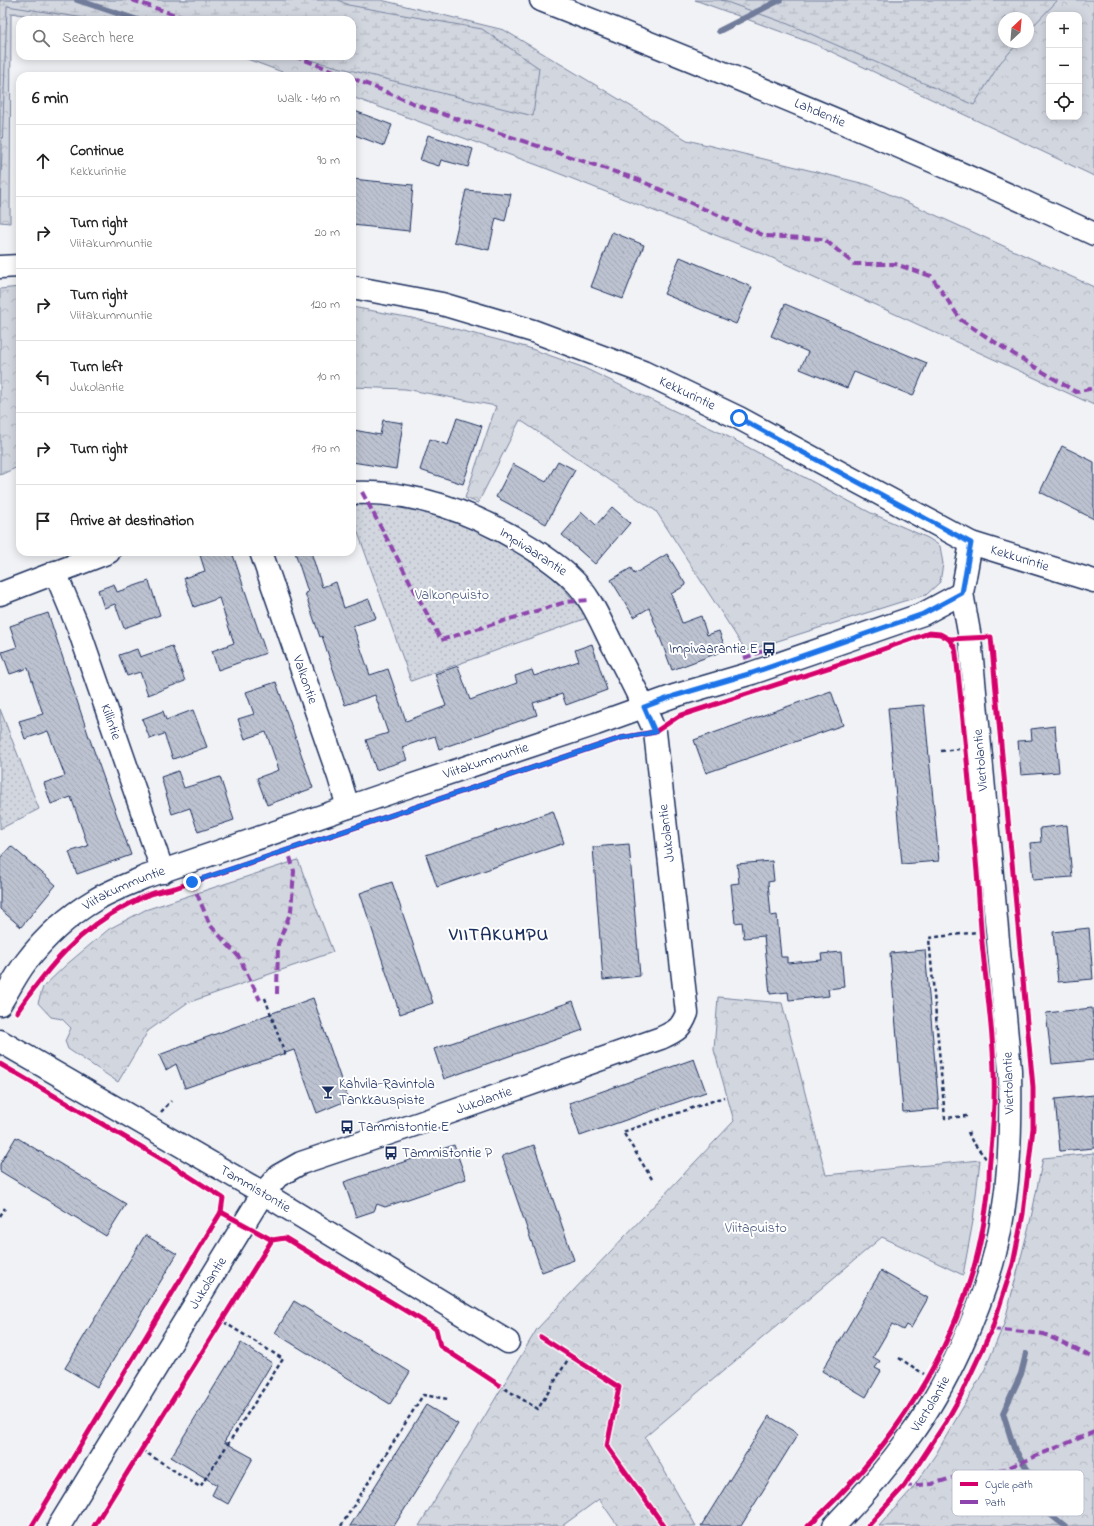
<!DOCTYPE html>
<html lang="en">
<head>
<meta charset="utf-8">
<style>
  :root { --surface:#fff; --page:#f2f2f2; --text:#222; --muted:#767676; --line:#e0e0e0 }
  body { margin:0; font-family:"Indie Flower",sans-serif; background:var(--page); color:var(--text) }
  .controls { position:absolute; right:12px; top:12px; display:grid; overflow:hidden; border-radius:8px; box-shadow:0 2px 10px #0003 }
  .controls button { width:36px; height:36px; display:grid; place-items:center; padding:0; border:0; border-bottom:1px solid var(--line); background:var(--surface); color:var(--text); font:20px sans-serif }
  .compass { position:absolute; left:998px; top:12px; width:36px; height:36px; border-radius:50%; background:var(--surface); box-shadow:0 2px 10px #0003; rotate:26deg }
  .stop { position:absolute; width:12px; height:12px; margin:-9px; border:3px solid #1a73e8; border-radius:50%; background:#fff }
  .stop.end { background:#1a73e8; border-color:#fff; box-shadow:0 1px 4px #0008 }
  .list { margin:0; padding:0; list-style:none }
  h2 { display:flex; justify-content:space-between; align-items:center; height:52px; margin:0; padding:0 16px; font-size:17px }
  h2 small { font-size:13px; font-weight:400; color:var(--muted) }
  .list li { display:grid; grid-template-columns:26px 1fr auto; gap:12px; align-items:center; box-sizing:border-box; height:72px; padding:0 16px; border-top:1px solid var(--line) }
  .list b { display:block; font-size:15px; white-space:nowrap }
  .list p { margin:0; font-size:13px; white-space:nowrap; color:var(--muted) }
  .list em { font-size:13px; font-style:normal; color:var(--muted) }
  .icon { flex:none; width:22px; height:22px; fill:none; stroke:currentColor; stroke-width:2; stroke-linecap:round; stroke-linejoin:round }
  .map { position:relative; flex:none; width:1094px; height:1526px; overflow:hidden }
  .search { position:absolute; background:var(--surface); box-shadow:0 2px 10px #0003; left:16px; top:16px; width:340px; height:44px; display:flex; align-items:center; gap:10px; box-sizing:border-box; padding:0 14px; border-radius:12px; color:var(--muted); font-size:15px }
  .panel { position:absolute; background:var(--surface); box-shadow:0 2px 10px #0003; left:16px; top:72px; width:340px; height:484px; border-radius:12px }
  .map>svg:first-child { display:block }
  .green { fill:url(#green-dots); stroke:#76829e }
  .forest { fill:url(#forest-crowns); stroke:#76829e; fill-rule:evenodd }
  .wetland { fill:url(#wetland-marsh); stroke:#76829e }
  .lines { fill:none; stroke-linecap:round; stroke-linejoin:round }
  .stream { stroke:#707c9a; stroke-width:6 }
  .building { fill:url(#building-back-hatch); stroke:#1b2f5e }
  .minor-casing { stroke:#1b2f5e; stroke-width:25 }
  .highway-casing { stroke:#1b2f5e; stroke-width:25 }
  .path { stroke:#1b2f5e; stroke-width:2.5; stroke-dasharray:4 3; stroke-linecap:butt }
  .minor { stroke:#fff; stroke-width:22 }
  .highway { stroke:#fff; stroke-width:22 }
  .quiet { stroke:#8e44ad; stroke-width:4; stroke-dasharray:8 4; stroke-linecap:butt }
  .cycleway-casing { stroke:#fff; stroke-width:8 }
  .cycleway { stroke:#d6006c; stroke-width:5 }
  .route { stroke:#1a73e8; stroke-width:5 }
  .labels { text-anchor:middle; dominant-baseline:central; stroke-width:4; stroke-linejoin:round; paint-order:stroke }
  .street-label { font-size:14px; fill:#1b2f5e; stroke:#fff }
  .park-label { font-size:14px; fill:#49597e; stroke:#fff }
  .poi-label { font-size:14px; fill:#1b2f5e; stroke:#fff; text-anchor:start }
  .district-label { font-size:18px; font-weight:bold; letter-spacing:1px; fill:#1b2f5e; stroke:#fff }
  .key { fill:#fff; stroke:#bbc1cf; stroke-width:1 }
  .key-label { font-size:11px; fill:#1b2f5e }
</style>
</head>
<body>
<div class="map">
<svg width="1094" height="1526" viewBox="0 0 1094 1526">
  <defs>
    <pattern id="green-dots" width="8" height="8" patternUnits="userSpaceOnUse"><rect width="8" height="8" fill="#d2d6df"/><path d="M2 2h.1M6 6h.1" fill="none" stroke="#b4b8c2" stroke-width="1.8" stroke-linecap="round"/></pattern>
    <pattern id="forest-crowns" width="20" height="18" patternUnits="userSpaceOnUse"><rect width="20" height="18" fill="#d2d6df"/><path d="M2 6a3 3 0 1 1 6 0M12 15a3 3 0 1 1 6 0" fill="none" stroke="#b4b8c2"/></pattern>
    <pattern id="wetland-marsh" width="20" height="14" patternUnits="userSpaceOnUse"><rect width="20" height="14" fill="#d2d6df"/><path d="M1 5h8M5 5V1M11 12h8M15 12V8" fill="none" stroke="#b4b8c2"/></pattern>
    <pattern id="building-back-hatch" width="6" height="6" patternUnits="userSpaceOnUse"><rect width="6" height="6" fill="#bcc2d0"/><path d="M-1 5l2 2M0 0l6 6M5-1l2 2" fill="none" stroke="#a1a7b5"/></pattern>
  </defs>
  <rect width="100%" height="100%" fill="#f1f2f5"/>
  <filter id="ink" filterUnits="userSpaceOnUse"><feTurbulence type="fractalNoise" baseFrequency=".025" numOctaves="2"/><feDisplacementMap in="SourceGraphic" scale="8" xChannelSelector="R" yChannelSelector="G"/><feConvolveMatrix kernelMatrix="1 2 1 2 8 2 1 2 1" color-interpolation-filters="sRGB"/></filter>
  <g filter="url(#ink)">
    <g class="green">
      <path d="M 369,504 C 376,504 383,504 390,505 C 433,510 508,541 542,568 C 559,582 574,600 587,618 L 411,681 L 352,516 L 352,505 Z"/>
      <path d="M 0,709 L 39,809 L 0,829 Z"/>
    </g>
    <g class="forest">
      <path d="M 0,0 L 381,0 L 504,30 L 687,140 L 869,185 L 1094,287 L 1094,405 L 766,255 L 540,166 L 352,97 L 352,76 L 293,76 L 239,56 L 352,56 L 352,20 L 55,20 L 11,13 L 10,223 L 0,222 Z"/>
      <path d="M 695,0 L 1094,0 L 1094,176 L 817,45 ZM 1049,15 L 1079,15 L 1079,117 L 1049,117 ZM 1004,18 L 1028,18 L 1028,42 L 1004,42 Z"/>
      <path d="M 20,287 L 20,466 L 0,475 L 0,289 Z"/>
      <path d="M 352,307 L 412,318 L 526,347 L 582,367 L 725,435 L 871,513 L 928,538 L 940,546 L 943,564 L 940,582 L 926,595 L 904,601 L 746,651 L 656,511 L 520,420 L 478,503 L 465,498 L 496,406 L 405,389 L 352,387 Z"/>
      <path d="M 298,860 L 333,952 L 187,1003 L 148,1031 L 118,1082 L 68,1049 L 65,1041 L 71,1028 L 62,1019 L 51,1017 L 38,1003 L 43,987 L 66,965 L 109,929 L 145,910 Z"/>
      <path d="M 718,997 L 782,1003 L 826,1175 L 980,1160 L 973,1221 L 963,1275 L 882,1237 L 645,1437 L 696,1526 L 618,1526 L 599,1499 L 562,1526 L 419,1526 L 537,1329 L 734,1121 L 714,1050 Z"/>
      <path d="M 1094,1153 L 1094,1526 L 879,1526 L 912,1489 L 936,1454 L 985,1369 L 1004,1324 L 1031,1218 L 1043,1158 Z"/>
    </g>
    <g class="wetland">
      <path d="M 0,0 L 338,0 L 348,5 L 482,29 L 539,68 L 533,116 L 294,56 L 352,56 L 352,20 L 97,20 L 7,6 L 0,207 Z"/>
      <path d="M 721,0 L 1058,0 L 1028,31 L 1028,18 L 1004,18 L 1004,42 L 1019,42 L 1000,63 L 974,105 L 788,24 Z"/>
    </g>
    <g class="lines">
      <g class="stream">
        <path d="M 77,0 L 138,20"/>
        <path d="M 719,31 L 780,0"/>
        <path d="M 1026,1354 L 1021,1374 L 1003,1413 L 1014,1448 L 1029,1472 L 1037,1504 L 1065,1526"/>
      </g>
    </g>
    <g class="building">
      <path d="M 352,110 L 392,125 L 384,146 L 352,134 Z"/>
      <path d="M 428,135 L 473,149 L 468,167 L 441,160 L 439,166 L 420,160 Z"/>
      <path d="M 352,179 L 413,185 L 409,231 L 352,225 Z"/>
      <path d="M 466,190 L 511,194 L 505,221 L 496,218 L 489,250 L 454,242 Z"/>
      <path d="M 612,232 L 644,245 L 623,299 L 591,287 Z"/>
      <path d="M 680,257 L 752,287 L 736,324 L 664,294 Z"/>
      <path d="M 785,304 L 927,363 L 913,396 L 854,372 L 847,388 L 800,369 L 808,352 L 771,336 Z"/>
      <path d="M 457,418 L 482,426 L 463,484 L 420,470 L 430,439 L 448,445 Z"/>
      <path d="M 383,420 L 403,423 L 396,469 L 352,462 L 352,441 L 354,430 L 380,435 Z"/>
      <path d="M 1062,446 L 1094,462 L 1094,519 L 1040,492 Z"/>
      <path d="M 558,461 L 575,470 L 546,524 L 496,497 L 513,464 L 546,482 Z"/>
      <path d="M 612,507 L 630,523 L 595,564 L 562,535 L 582,512 L 596,525 Z"/>
      <path d="M 199,552 L 232,552 L 266,653 L 218,670 L 212,651 L 234,643 L 219,598 L 194,607 L 184,578 L 205,571 Z"/>
      <path d="M 295,552 L 311,552 L 322,587 L 336,582 L 344,608 L 369,599 L 376,618 L 353,626 L 370,675 L 388,669 L 406,721 L 446,706 L 435,674 L 458,666 L 470,700 L 517,683 L 515,676 L 532,670 L 534,676 L 579,661 L 575,650 L 592,644 L 607,690 L 566,705 L 562,694 L 533,703 L 537,715 L 439,749 L 435,736 L 402,747 L 407,760 L 376,770 L 366,740 L 388,733 L 375,695 L 345,705 L 322,636 L 320,637 L 305,593 L 308,592 Z"/>
      <path d="M 667,554 L 686,585 L 671,594 L 682,623 L 701,616 L 707,635 L 719,631 L 726,650 L 672,670 L 649,608 L 634,617 L 611,580 L 631,568 L 634,574 Z"/>
      <path d="M 149,581 L 160,615 L 124,628 L 115,604 L 104,608 L 98,590 L 114,584 L 117,592 Z"/>
      <path d="M 48,613 L 88,734 L 131,855 L 77,874 L 69,852 L 88,846 L 71,797 L 51,804 L 44,783 L 65,776 L 48,731 L 25,739 L 19,721 L 43,714 L 28,668 L 10,674 L 2,652 L 17,647 L 10,626 Z"/>
      <path d="M 172,646 L 185,681 L 148,695 L 140,672 L 127,676 L 119,655 L 137,649 L 140,657 Z"/>
      <path d="M 276,682 L 313,788 L 267,805 L 257,778 L 279,770 L 266,732 L 245,739 L 238,719 L 254,714 L 246,692 Z"/>
      <path d="M 831,691 L 843,725 L 706,773 L 694,740 Z"/>
      <path d="M 924,705 L 939,861 L 902,864 L 888,708 Z"/>
      <path d="M 193,710 L 207,747 L 173,759 L 164,734 L 150,739 L 142,719 L 163,711 L 166,720 Z"/>
      <path d="M 1055,726 L 1059,772 L 1021,775 L 1018,741 L 1032,740 L 1031,729 Z"/>
      <path d="M 178,771 L 184,788 L 220,777 L 234,820 L 198,832 L 190,808 L 172,814 L 161,777 Z"/>
      <path d="M 553,811 L 564,843 L 437,887 L 426,855 Z"/>
      <path d="M 1067,825 L 1072,877 L 1033,880 L 1030,843 L 1041,842 L 1040,828 Z"/>
      <path d="M 629,844 L 640,976 L 603,980 L 593,847 Z"/>
      <path d="M 11,846 L 56,885 L 21,927 L 0,909 L 0,858 Z"/>
      <path d="M 772,861 L 774,881 L 768,882 L 771,916 L 777,915 L 781,957 L 787,957 L 787,963 L 822,960 L 821,954 L 841,952 L 844,987 L 828,989 L 829,996 L 789,1000 L 788,992 L 770,994 L 764,936 L 744,938 L 742,922 L 735,923 L 731,884 L 739,883 L 737,864 Z"/>
      <path d="M 392,882 L 433,1003 L 400,1014 L 360,893 Z"/>
      <path d="M 1089,928 L 1093,979 L 1058,982 L 1053,932 Z"/>
      <path d="M 925,950 L 939,1109 L 903,1112 L 890,953 Z"/>
      <path d="M 313,998 L 348,1100 L 317,1113 L 294,1050 L 185,1088 L 176,1064 L 166,1070 L 159,1055 Z"/>
      <path d="M 573,1001 L 583,1030 L 444,1079 L 434,1049 Z"/>
      <path d="M 1092,1008 L 1093,1018 L 1094,1018 L 1094,1060 L 1052,1064 L 1046,1013 Z"/>
      <path d="M 694,1059 L 706,1092 L 580,1136 L 569,1103 Z"/>
      <path d="M 1094,1095 L 1094,1148 L 1060,1151 L 1055,1099 Z"/>
      <path d="M 16,1137 L 126,1204 L 106,1236 L 0,1171 L 0,1164 Z"/>
      <path d="M 454,1145 L 466,1179 L 385,1207 L 377,1204 L 374,1211 L 356,1217 L 344,1182 Z"/>
      <path d="M 534,1145 L 574,1260 L 542,1272 L 502,1156 Z"/>
      <path d="M 145,1235 L 177,1254 L 97,1387 L 65,1368 Z"/>
      <path d="M 881,1271 L 928,1298 L 911,1328 L 906,1325 L 903,1330 L 892,1324 L 873,1357 L 880,1361 L 875,1368 L 881,1371 L 866,1397 L 822,1371 Z"/>
      <path d="M 294,1301 L 410,1372 L 390,1404 L 275,1333 Z"/>
      <path d="M 241,1343 L 272,1363 L 224,1442 L 253,1458 L 228,1504 L 212,1495 L 217,1485 L 171,1457 Z"/>
      <path d="M 426,1405 L 458,1424 L 394,1526 L 350,1526 Z"/>
      <path d="M 769,1416 L 798,1434 L 741,1526 L 701,1526 Z"/>
    </g>
    <g class="lines">
      <g class="minor-casing">
        <g id="minor">
          <path d="M 0,267 L 20,266"/>
          <path id="s1" d="M 352,287 L 442,304 L 533,331 L 643,372 L 739,418 L 971,543 L 1094,581"/>
          <path id="s2" d="M 261,552 L 339,777 L 348,807"/>
          <path id="s3" d="M 55,572 L 78,627 L 163,872"/>
          <path d="M 0,594 L 109,552"/>
          <path id="s4" d="M 0,1004 C 9,990 16,975 26,962 C 45,937 68,916 95,900 C 110,891 129,884 145,877 L 395,791 L 596,724 L 674,696 L 752,673 L 923,614 L 962,593"/>
          <path id="s5" d="M 0,1041 L 263,1193 L 508,1342"/>
          <path id="s6" d="M 59,1526 L 263,1193 L 278,1176 L 301,1163 L 420,1123 L 661,1038 C 676,1031 681,1029 687,1013 L 655,732 C 642,701 627,672 611,642 C 600,620 590,595 571,578 C 559,566 544,556 530,547 C 477,514 415,490 352,493"/>
          <path id="s7" d="M 834,1526 C 861,1498 887,1468 910,1436 C 946,1387 980,1312 995,1253 C 1010,1194 1011,1131 1010,1070 L 970,638 L 962,593 L 971,543"/>
        </g>
      </g>
      <g class="highway-casing">
        <g id="highway">
          <path id="s8" d="M 541,0 C 727,73 913,149 1094,234"/>
        </g>
      </g>
      <g class="path">
        <path d="M 941,751 L 959,749"/>
        <path d="M 265,998 L 286,1057"/>
        <path d="M 161,1112 L 171,1101"/>
        <path d="M 967,1116 L 945,1118 L 929,938 L 977,932"/>
        <path d="M 968,1132 L 972,1141 L 988,1161"/>
        <path d="M 652,1179 L 623,1132 L 724,1097"/>
        <path d="M 0,1216 L 5,1208"/>
        <path d="M 899,1358 L 924,1374"/>
        <path d="M 499,1385 L 538,1409 L 570,1356"/>
        <path d="M 142,1450 L 200,1487 L 283,1359 L 222,1321"/>
        <path d="M 341,1526 L 423,1395 L 448,1399"/>
      </g>
      <use href="#minor" class="minor"/>
      <use href="#highway" class="highway"/>
      <g class="quiet">
        <path d="M 132,0 L 190,20"/>
        <path d="M 294,56 L 347,76"/>
        <path d="M 352,78 L 425,108 L 639,180 L 765,236 L 824,239 L 854,264 L 895,264 L 931,276 L 961,320 L 1007,350 L 1076,392 L 1094,388"/>
        <path d="M 362,492 L 441,640 L 566,602 L 589,600"/>
        <path d="M 744,658 L 769,649"/>
        <path d="M 192,882 L 210,925 L 239,957 L 260,1000"/>
        <path d="M 277,994 L 278,944 L 291,911 L 294,871 L 288,850"/>
        <path d="M 992,1329 L 1044,1334 L 1094,1358"/>
        <path d="M 904,1486 L 932,1484 L 962,1475 L 1005,1469 L 1094,1432"/>
      </g>
      <g class="cycleway-casing">
        <g id="cycleway">
          <path d="M 17,1012 C 48,967 79,929 129,904 C 136,901 143,896 151,894 C 159,891 167,890 175,888 L 621,738 L 655,732 L 679,716 L 846,662 L 929,633 L 940,634 L 949,639 L 991,637 L 1033,1087 L 1033,1128 L 1023,1214 L 1013,1264 L 992,1329 L 960,1397 L 946,1422 L 904,1486 L 868,1526"/>
          <path d="M 0,1064 L 167,1162 L 223,1198 L 221,1212 L 32,1526"/>
          <path d="M 221,1212 L 272,1240"/>
          <path d="M 541,1337 L 619,1387 L 607,1446 L 664,1526"/>
          <path d="M 94,1526 L 272,1240 L 285,1238 L 436,1329 L 440,1346 L 499,1385"/>
          <path d="M 808,1526 C 881,1459 941,1374 970,1280 C 980,1250 986,1214 989,1184 C 989,1176 989,1168 990,1160 C 993,1131 995,1101 994,1072 C 993,1028 986,985 982,942 C 980,919 979,895 977,872 C 971,799 964,727 956,654 L 955,648 L 949,639"/>
        </g>
      </g>
      <use href="#cycleway" class="cycleway"/>
    </g>
  </g>
  <g class="lines" filter="url(#ink)">
    <path class="route" d="M 192,882 L 621,738 L 655,732 L 644,707 L 674,696 L 752,673 L 923,614 L 962,593 L 971,543 L 739,418"/>
  </g>
  <defs>
    <g id="bus-bare" transform="scale(1.08)"><path d="M-5-6H5V4H4V6H2V4H-2V6H-4V4H-5ZM-3.5-4V0h7V-4ZM-3.5 1.2v1.5H-2V1.2ZM2 1.2v1.5H3.5V1.2Z" fill="#1b2f5e" stroke="#fff" stroke-width="2.5" paint-order="stroke"/></g>
    <g id="bar-bare" transform="scale(1.08)"><path d="M-6-5H6L.8 .8V4.5H3.5V6h-7V4.5H-.8V.8Z" fill="#1b2f5e" stroke="#fff" stroke-width="2.5" paint-order="stroke"/></g>
  </defs>
  <g fill-rule="evenodd">
    <use href="#bus-bare" x="769" y="649"/>
    <use href="#bar-bare" x="328" y="1092"/>
    <use href="#bus-bare" x="347" y="1127"/>
    <use href="#bus-bare" x="391" y="1153"/>
  </g>
  <g class="labels">
    <g class="street-label">
      <text stroke="none"><textPath href="#s8" startOffset="301">Lahdentie</textPath></text>
      <text stroke="none"><textPath href="#s1" startOffset="353">Kekkurintie</textPath></text>
      <text transform="translate(533 552) rotate(33)">Impivaarantie</text>
      <text stroke="none"><textPath href="#s1" startOffset="725">Kekkurintie</textPath></text>
      <text stroke="none"><textPath href="#s2" startOffset="135">Valkontie</textPath></text>
      <text stroke="none"><textPath href="#s3" startOffset="160">Killintie</textPath></text>
      <text transform="translate(981 760) rotate(-95)">Viertolantie</text>
      <text stroke="none"><textPath href="#s4" startOffset="558">Viitakummuntie</textPath></text>
      <text transform="translate(667 833) rotate(-97)">Jukolantie</text>
      <text stroke="none"><textPath href="#s4" startOffset="174">Viitakummuntie</textPath></text>
      <text transform="translate(1009 1083) rotate(-92)">Viertolantie</text>
      <text stroke="none"><textPath href="#s6" startOffset="633">Jukolantie</textPath></text>
      <text stroke="none"><textPath href="#s5" startOffset="295">Tammistontie</textPath></text>
      <text stroke="none"><textPath href="#s6" startOffset="285">Jukolantie</textPath></text>
      <text stroke="none"><textPath href="#s7" startOffset="156">Viertolantie</textPath></text>
    </g>
    <g class="park-label">
      <text x="452" y="595">Valkonpuisto</text>
      <text x="756" y="1228">Viitapuisto</text>
    </g>
    <g class="poi-label">
      <text x="758" y="649" text-anchor="end">Impivaarantie E</text>
      <text x="339" y="1084">Kahvila-Ravintola<tspan x="339" dy="16">Tankkauspiste</tspan></text>
      <text x="358" y="1127">Tammistontie E</text>
      <text x="402" y="1153">Tammistontie P</text>
    </g>
    <g class="district-label">
      <text x="499" y="936">VIITAKUMPU</text>
    </g>
  </g>
  <rect x="952" y="1470" width="132" height="46" rx="6" class="key"/>
  <rect x="960" y="1482" width="18" height="4" fill="#d6006c"/>
  <rect x="960" y="1500" width="18" height="4" fill="#8e44ad"/>
  <g class="key-label">
    <text x="985" y="1488">Cycle path</text>
    <text x="985" y="1506">Path</text>
  </g>
</svg>
<div class="controls">
<button>+</button>
<button>−</button>
<button><svg class="icon" aria-label="locate" viewBox="0 0 24 24"><circle cx="12" cy="12" r="6"/><path d="M12 2v4M12 18v4M2 12h4M18 12h4"/></svg></button>
</div>
<svg class="compass" viewBox="-18 -18 36 36"><path d="M0-13l5 13h-10z" fill="#e53935"/><path d="M0 13l5-13h-10z" fill="#767676"/></svg>
<div class="stop" style="left:739px;top:418px"></div>
<div class="stop end" style="left:192px;top:882px"></div>
<div class="search"><svg class="icon" aria-label="search" viewBox="0 0 24 24"><circle cx="10" cy="10" r="6"/><path d="M15 15l6 6"/></svg>Search here</div>
<section class="panel">
<h2>6 min<small>Walk · 410 m</small></h2>
<ul class="list">
<li><svg class="icon" aria-label="ahead" viewBox="0 0 24 24"><path d="M12 20V5M6 11l6-6 6 6"/></svg><div><b>Continue</b><p>Kekkurintie</p></div><em>90 m</em></li>
<li><svg class="icon" aria-label="right" viewBox="0 0 24 24"><path d="M7 20v-9h11M14 6l5 5-5 5"/></svg><div><b>Turn right</b><p>Viitakummuntie</p></div><em>20 m</em></li>
<li><svg class="icon" aria-label="right" viewBox="0 0 24 24"><path d="M7 20v-9h11M14 6l5 5-5 5"/></svg><div><b>Turn right</b><p>Viitakummuntie</p></div><em>120 m</em></li>
<li><svg class="icon" aria-label="left" viewBox="0 0 24 24"><path d="M17 20v-9H6M10 6l-5 5 5 5"/></svg><div><b>Turn left</b><p>Jukolantie</p></div><em>10 m</em></li>
<li><svg class="icon" aria-label="right" viewBox="0 0 24 24"><path d="M7 20v-9h11M14 6l5 5-5 5"/></svg><div><b>Turn right</b></div><em>170 m</em></li>
<li><svg class="icon" aria-label="arrive" viewBox="0 0 24 24"><path d="M6 21V4h12l-3 4 3 4H6"/></svg><div><b>Arrive at destination</b></div></li>
</ul>
</section>
</div>
</body>
</html>
